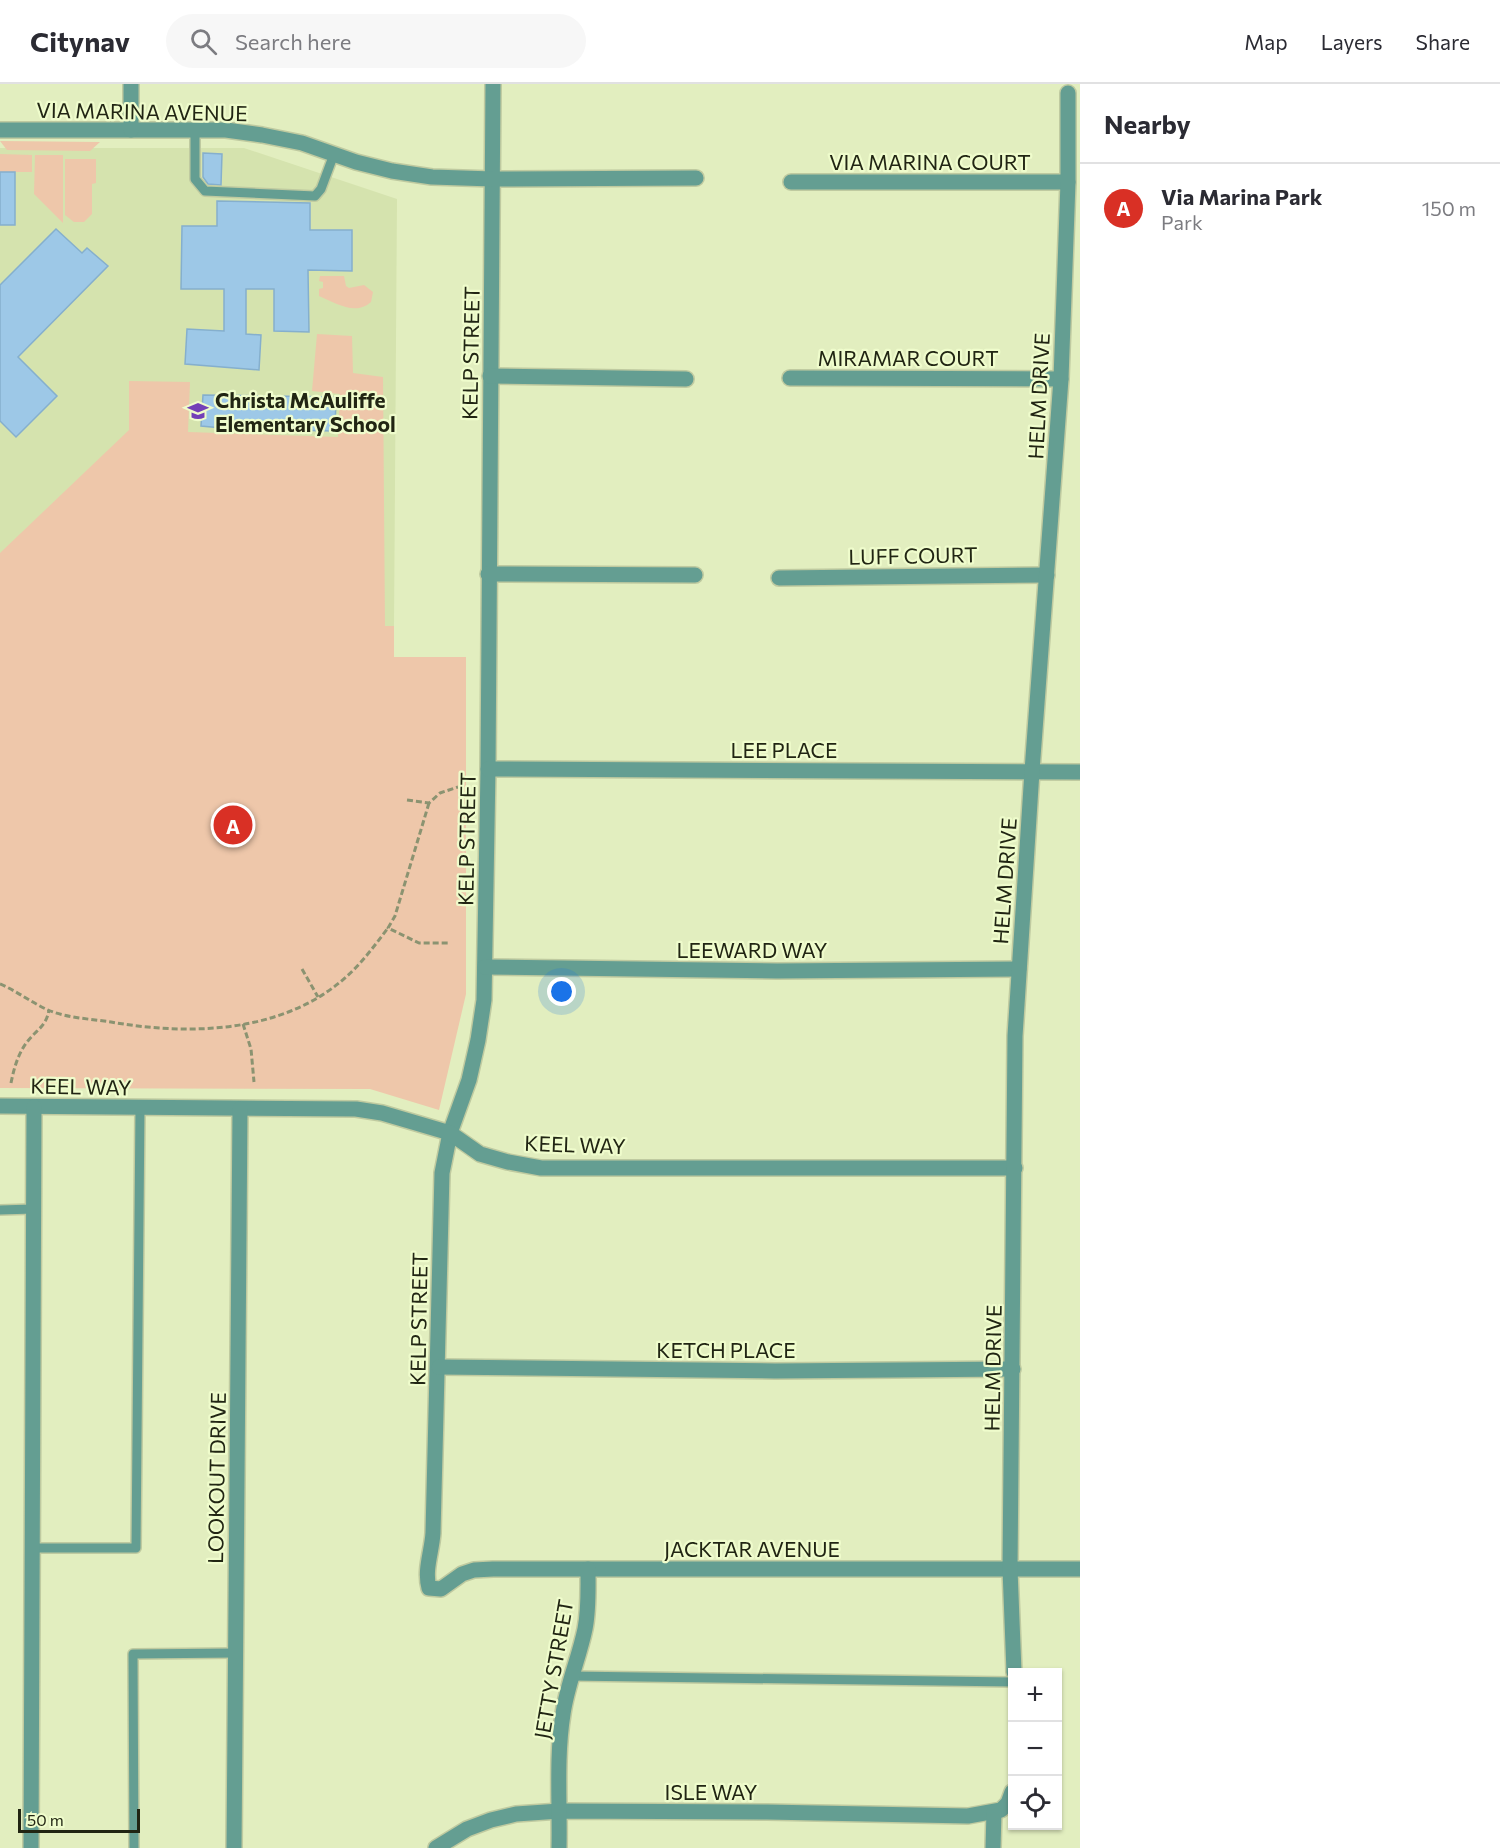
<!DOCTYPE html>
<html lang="en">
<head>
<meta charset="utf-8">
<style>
  :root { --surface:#fff; --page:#f7f7f7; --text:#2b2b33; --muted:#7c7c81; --line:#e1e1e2; --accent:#d93025 }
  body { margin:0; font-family:Commissioner,sans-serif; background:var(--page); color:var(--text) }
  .controls { position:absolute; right:18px; bottom:18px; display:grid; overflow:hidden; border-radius:0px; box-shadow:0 2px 4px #0004 }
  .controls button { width:54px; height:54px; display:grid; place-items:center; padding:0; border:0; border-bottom:2px solid var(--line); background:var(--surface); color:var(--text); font:30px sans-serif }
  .scale { position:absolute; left:18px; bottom:15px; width:122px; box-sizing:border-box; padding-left:6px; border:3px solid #212513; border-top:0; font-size:16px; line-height:21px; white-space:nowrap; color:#212513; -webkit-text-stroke:4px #effccc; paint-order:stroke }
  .you { position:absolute; left:562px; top:908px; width:21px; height:21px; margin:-15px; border:4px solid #fff; border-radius:50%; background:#1a73e8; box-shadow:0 0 0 9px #1a73e833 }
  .badge { display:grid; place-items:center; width:39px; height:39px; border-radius:50%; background:var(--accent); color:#fff; font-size:20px; font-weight:700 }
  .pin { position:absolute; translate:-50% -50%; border:3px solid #fff; box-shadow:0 2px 6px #0006 }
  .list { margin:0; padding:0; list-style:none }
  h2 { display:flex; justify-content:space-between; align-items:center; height:78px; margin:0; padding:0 24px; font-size:26px }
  h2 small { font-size:20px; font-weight:400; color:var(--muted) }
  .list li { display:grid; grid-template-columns:39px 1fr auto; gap:18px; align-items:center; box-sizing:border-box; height:90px; padding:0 24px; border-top:2px solid var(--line) }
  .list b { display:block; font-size:22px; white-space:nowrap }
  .list p { margin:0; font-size:20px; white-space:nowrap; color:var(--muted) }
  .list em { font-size:20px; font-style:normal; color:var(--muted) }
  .icon { flex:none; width:33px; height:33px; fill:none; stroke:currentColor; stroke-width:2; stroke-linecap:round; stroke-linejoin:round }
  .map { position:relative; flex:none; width:1080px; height:1764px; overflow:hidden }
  header { display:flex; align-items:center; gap:36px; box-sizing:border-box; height:84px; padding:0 30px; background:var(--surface); border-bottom:2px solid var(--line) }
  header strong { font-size:28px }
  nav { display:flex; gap:33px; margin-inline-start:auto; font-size:21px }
  .search { width:420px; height:54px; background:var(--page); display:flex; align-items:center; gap:15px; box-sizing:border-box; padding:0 21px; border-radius:33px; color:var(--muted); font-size:22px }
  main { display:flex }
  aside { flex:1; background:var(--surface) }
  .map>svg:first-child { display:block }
  .built { fill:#d5e3ae }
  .green { fill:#eec7aa }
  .building { fill:#9dc8e7; stroke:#85afcd; stroke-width:1.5 }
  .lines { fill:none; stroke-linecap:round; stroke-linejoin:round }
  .lane-casing { stroke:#bfcaa0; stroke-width:12 }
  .street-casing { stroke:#bfcaa0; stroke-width:18 }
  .path { stroke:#8b9371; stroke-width:3; stroke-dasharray:6 3; stroke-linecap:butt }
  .lane { stroke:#649e92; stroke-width:9 }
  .street { stroke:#649e92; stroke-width:15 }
  .labels { text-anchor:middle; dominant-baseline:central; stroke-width:4.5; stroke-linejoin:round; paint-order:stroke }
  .street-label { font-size:21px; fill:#212513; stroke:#effccc }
  .poi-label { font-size:21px; font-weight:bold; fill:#212513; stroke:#effccc; text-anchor:start }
</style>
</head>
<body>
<header>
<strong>Citynav</strong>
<div class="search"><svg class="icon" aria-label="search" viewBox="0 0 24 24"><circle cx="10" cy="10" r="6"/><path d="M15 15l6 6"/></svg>Search here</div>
<nav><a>Map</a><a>Layers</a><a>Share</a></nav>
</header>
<main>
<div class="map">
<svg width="1080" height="1764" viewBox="0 0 1080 1764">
  <rect width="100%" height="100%" fill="#e2eebf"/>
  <path class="built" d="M 0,64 L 244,64 L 397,115 L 394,542 L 0,540 Z"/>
  <g class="green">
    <path d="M 0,57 L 100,58 L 90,67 L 7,66 Z"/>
    <path d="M 0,70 L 32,71 L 32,88 L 0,88 Z"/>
    <path d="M 35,71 L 63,71 L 63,139 L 34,110 Z"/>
    <path d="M 65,75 L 96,75 L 96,99 L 92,100 L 92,130 L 84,138 L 74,138 L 65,131 Z"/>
    <path d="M 320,192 L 344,192 L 346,202 L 349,204 L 364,201 L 373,208 L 371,218 C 355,232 336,219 319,212 L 319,205 L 323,204 L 323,198 L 319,197 Z"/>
    <path d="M 317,250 L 352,252 L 353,289 L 383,293 L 385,542 L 394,542 L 394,573 L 466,573 L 466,910 L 439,1026 L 370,1005 L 0,1004 L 0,469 L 129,346 L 129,297 L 190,298 L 188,348 L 338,353 L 340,310 L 312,307 Z"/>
  </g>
  <g class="building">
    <path d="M 203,69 L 222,70 L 221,101 L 208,100 L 203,93 Z"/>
    <rect x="0" y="88" width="15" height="53"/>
    <path d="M 217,117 L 310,119 L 310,146 L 352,146 L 352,187 L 308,186 L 309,248 L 274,247 L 274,205 L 246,205 L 246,250 L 261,251 L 259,286 L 185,280 L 187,245 L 224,247 L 224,205 L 181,205 L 182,142 L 217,142 Z"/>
    <path d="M 56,145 L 82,169 L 87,164 L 108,182 L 18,273 L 57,312 L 16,353 L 0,337 L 0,201 Z"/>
    <path d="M 203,311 L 336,313 L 335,347 L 233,345 L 201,342 Z"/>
  </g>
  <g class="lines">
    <g class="lane-casing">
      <g id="lane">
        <path d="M 195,46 L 195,95 L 205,107 L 315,112 L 321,105 L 334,70"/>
        <path d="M 0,1126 L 33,1125"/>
        <path d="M 32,1464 L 136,1464 L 140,1024"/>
        <path d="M 571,1592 L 1012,1598"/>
        <path d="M 134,1764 L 133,1570 L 236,1569"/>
      </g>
    </g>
    <g class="street-casing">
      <g id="street">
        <path d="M 493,0 L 488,685 L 484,916 L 478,956 L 469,996 L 450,1049 L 442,1089 L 433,1449 C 432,1467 424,1486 429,1504 L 441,1505 L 462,1490 L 474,1486 L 493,1485 L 1080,1485"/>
        <path d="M 0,46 L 226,46 L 262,51 L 302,59 L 356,78 L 392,87 L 432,93 L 493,95 L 696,94"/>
        <path d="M 131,46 L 131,0"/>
        <path d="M 791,98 L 1068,98"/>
        <path d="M 490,292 L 686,295"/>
        <path d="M 790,294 L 1061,295"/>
        <path d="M 488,490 L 695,491"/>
        <path d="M 779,494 L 1047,491"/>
        <path d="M 488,685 L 1080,688"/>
        <path d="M 485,883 L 777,887 L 1019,885"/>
        <path d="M 0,1022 L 356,1025 L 382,1029 L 450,1049 L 480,1070 L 508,1078 L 541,1084 L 1015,1084"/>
        <path d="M 439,1283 L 775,1287 L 1013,1285"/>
        <path d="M 1014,1588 L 1010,1485 L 1015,952 L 1032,687 L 1061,295 L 1068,98 L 1068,9"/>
        <path d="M 31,1764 L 34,1023"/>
        <path d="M 234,1764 L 240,1025"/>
        <path d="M 436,1764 L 467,1745 L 491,1736 L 516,1730 L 560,1727 L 767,1728 L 968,1732 L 1001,1726 L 1008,1719 L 1012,1708"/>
        <path d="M 559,1764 C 560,1720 556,1674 563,1630 C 567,1601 579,1574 585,1545 C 589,1525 588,1505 588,1485"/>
        <path d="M 993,1764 L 994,1728"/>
      </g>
    </g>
    <g class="path">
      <path d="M 407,716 L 429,719 L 440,709 L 458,703"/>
      <path d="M 429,719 L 395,832 L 388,844 L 419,859 L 449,859"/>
      <path d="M 302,885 L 318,913"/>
      <path d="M 0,900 C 17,907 32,919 48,926 C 67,934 91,935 111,938 C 190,952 284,949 346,893 C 362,879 375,861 388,844"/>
      <path d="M 243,940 L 251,965 L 254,998"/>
      <path d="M 11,999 C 14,984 18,970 27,958 C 37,945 46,943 49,926"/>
    </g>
    <use href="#lane" class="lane"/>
    <use href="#street" class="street"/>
  </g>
  <defs>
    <g id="school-bare" transform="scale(1.62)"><path d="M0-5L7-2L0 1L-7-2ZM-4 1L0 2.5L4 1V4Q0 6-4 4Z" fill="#7340b7" stroke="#effccc" stroke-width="2.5" paint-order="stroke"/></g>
  </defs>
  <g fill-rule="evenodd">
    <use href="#school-bare" x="198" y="327"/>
  </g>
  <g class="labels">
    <g class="street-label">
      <text transform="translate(142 27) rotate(1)">VIA MARINA AVENUE</text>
      <text x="930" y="77">VIA MARINA COURT</text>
      <text transform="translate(470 269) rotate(-89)">KELP STREET</text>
      <text x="908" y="273">MIRAMAR COURT</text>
      <text transform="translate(1038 312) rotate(-87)">HELM DRIVE</text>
      <text transform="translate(913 471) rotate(-1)">LUFF COURT</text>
      <text x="784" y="665">LEE PLACE</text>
      <text transform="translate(466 755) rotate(-89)">KELP STREET</text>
      <text transform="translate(1004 797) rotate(-86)">HELM DRIVE</text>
      <text x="752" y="865">LEEWARD WAY</text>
      <text transform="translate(81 1002) rotate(1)">KEEL WAY</text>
      <text transform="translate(575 1060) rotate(2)">KEEL WAY</text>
      <text transform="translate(418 1235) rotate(-89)">KELP STREET</text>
      <text x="726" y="1265">KETCH PLACE</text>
      <text transform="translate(992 1284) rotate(-89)">HELM DRIVE</text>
      <text transform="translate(216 1394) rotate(-89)">LOOKOUT DRIVE</text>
      <text x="752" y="1464">JACKTAR AVENUE</text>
      <text transform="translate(553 1585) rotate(-80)">JETTY STREET</text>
      <text x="711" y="1707">ISLE WAY</text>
    </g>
    <g class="poi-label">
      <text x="215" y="315">Christa McAuliffe<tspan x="215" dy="24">Elementary School</tspan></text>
    </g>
  </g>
</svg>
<div class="controls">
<button>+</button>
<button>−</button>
<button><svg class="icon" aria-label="locate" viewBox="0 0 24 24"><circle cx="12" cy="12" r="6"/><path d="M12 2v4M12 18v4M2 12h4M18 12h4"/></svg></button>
</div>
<div class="scale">50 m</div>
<div class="you"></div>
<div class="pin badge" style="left:233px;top:741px">A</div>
</div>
<aside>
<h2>Nearby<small></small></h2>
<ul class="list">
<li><span class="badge">A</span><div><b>Via Marina Park</b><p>Park</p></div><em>150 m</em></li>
</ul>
</aside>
</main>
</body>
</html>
